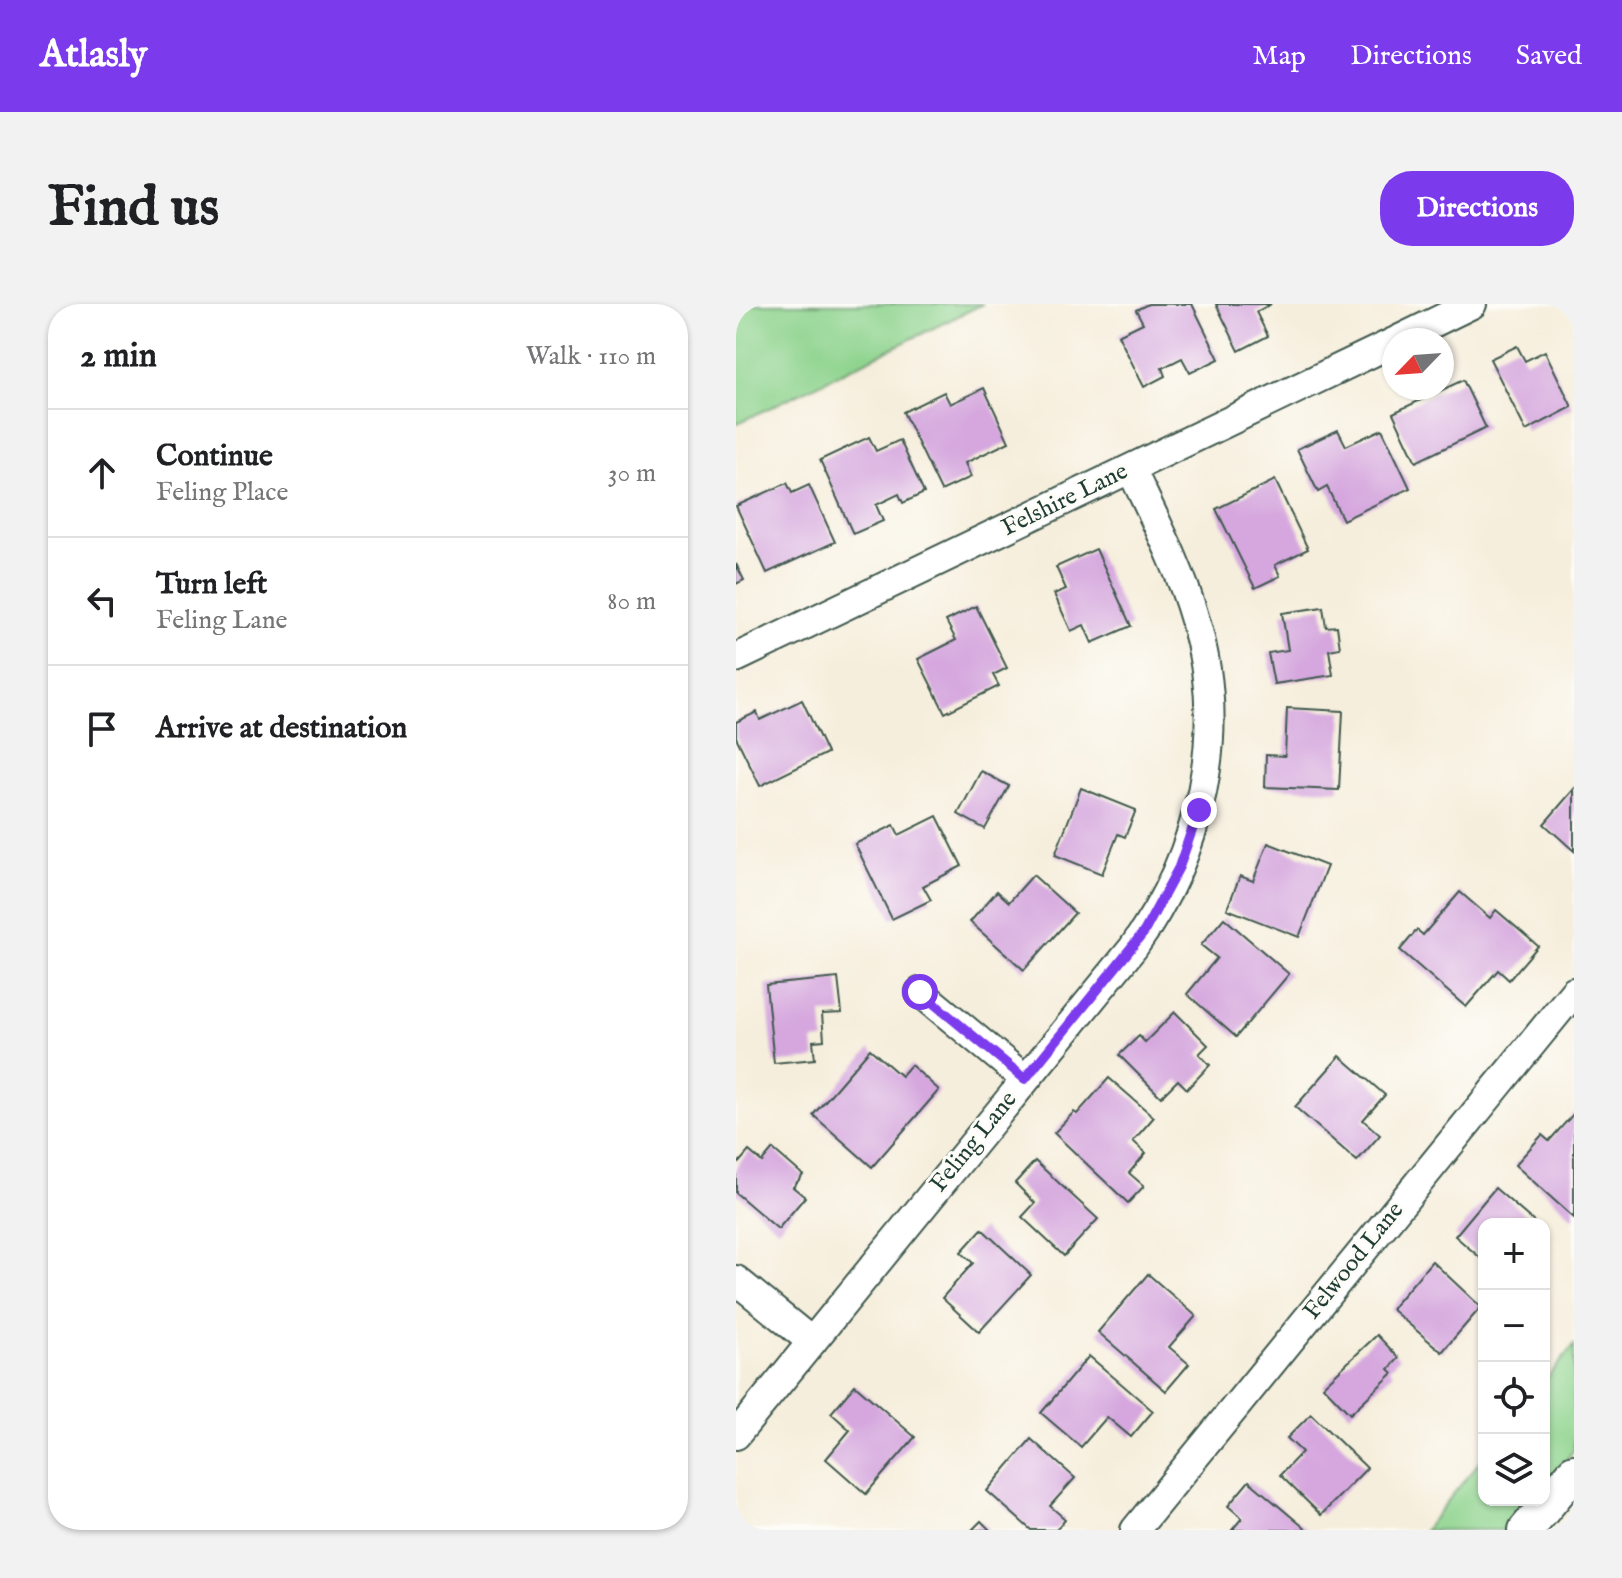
<!DOCTYPE html>
<html lang="en">
<head>
<meta charset="utf-8">
<style>
  :root { --surface:#fff; --page:#f2f2f2; --text:#202124; --muted:#757577; --line:#e0e0e0; --accent:#7c3aed }
  body { margin:0; font-family:"IM FELL English",serif; background:var(--page); color:var(--text) }
  .controls { position:absolute; right:24px; bottom:24px; display:grid; overflow:hidden; border-radius:16px; box-shadow:0 2px 6px #0004 }
  .controls button { width:72px; height:72px; display:grid; place-items:center; padding:0; border:0; border-bottom:2px solid var(--line); background:var(--surface); color:var(--text); font:40px sans-serif }
  .compass { position:absolute; left:646px; top:24px; width:72px; height:72px; border-radius:50%; background:var(--surface); box-shadow:0 2px 6px #0004; rotate:245deg }
  .stop { position:absolute; width:24px; height:24px; margin:-18px; border:6px solid #7c3aed; border-radius:50%; background:#fff }
  .stop.end { background:#7c3aed; border-color:#fff; box-shadow:0 2px 8px #0008 }
  .list { margin:0; padding:0; list-style:none }
  h2 { display:flex; justify-content:space-between; align-items:center; height:104px; margin:0; padding:0 32px; font-size:34px }
  h2 small { font-size:26px; font-weight:400; color:var(--muted) }
  .list li { display:grid; grid-template-columns:52px 1fr auto; gap:24px; align-items:center; box-sizing:border-box; height:128px; padding:0 32px; border-top:2px solid var(--line) }
  .list b { display:block; font-size:30px; white-space:nowrap }
  .list p { margin:0; font-size:26px; white-space:nowrap; color:var(--muted) }
  .list em { font-size:26px; font-style:normal; color:var(--muted) }
  .icon { flex:none; width:44px; height:44px; fill:none; stroke:currentColor; stroke-width:2; stroke-linecap:round; stroke-linejoin:round }
  .map { position:relative; flex:none; width:838px; height:1226px; overflow:hidden; border-radius:32px }
  header { display:flex; align-items:center; gap:48px; box-sizing:border-box; height:112px; padding:0 40px; background:var(--accent); color:#fff }
  header strong { font-size:38px }
  nav { display:flex; gap:44px; margin-inline-start:auto; font-size:28px }
  .intro { display:flex; align-items:center; justify-content:space-between; box-sizing:border-box; height:192px; padding:0 48px }
  h1 { margin:0; font-size:56px }
  .button { padding:20px 36px; border-radius:32px; background:var(--accent); color:#fff; font-size:28px; font-weight:700 }
  main { display:flex; gap:48px; padding:0 48px }
  aside { flex:1; background:var(--surface); border-radius:32px; box-shadow:0 2px 6px #0004 }
  .map>svg:first-child { display:block }
  .green { fill:#8dd38d; stroke:#568860; stroke-width:2 }
  .building { fill:#d5a7de }
  .lines { fill:none; stroke-linecap:round; stroke-linejoin:round }
  .minor-casing { stroke:#3f584d; stroke-width:32 }
  .tertiary-casing { stroke:#3f584d; stroke-width:38 }
  .minor { stroke:#fff; stroke-width:28 }
  .tertiary { stroke:#fff; stroke-width:34 }
  .route { stroke:#7c3aed; stroke-width:10 }
  .labels { text-anchor:middle; dominant-baseline:central; stroke-width:6; stroke-linejoin:round; paint-order:stroke }
  .street-label { font-size:24px; fill:#1f3d34; stroke:#fdfcf7 }
</style>
</head>
<body>
<header>
<strong>Atlasly</strong>
<nav><a>Map</a><a>Directions</a><a>Saved</a></nav>
</header>
<div class="intro"><h1>Find us</h1><a class="button">Directions</a></div>
<main>
<aside>
<h2>2 min<small>Walk · 110 m</small></h2>
<ul class="list">
<li><svg class="icon" aria-label="ahead" viewBox="0 0 24 24"><path d="M12 20V5M6 11l6-6 6 6"/></svg><div><b>Continue</b><p>Feling Place</p></div><em>30 m</em></li>
<li><svg class="icon" aria-label="left" viewBox="0 0 24 24"><path d="M17 20v-9H6M10 6l-5 5 5 5"/></svg><div><b>Turn left</b><p>Feling Lane</p></div><em>80 m</em></li>
<li><svg class="icon" aria-label="arrive" viewBox="0 0 24 24"><path d="M6 21V4h12l-3 4 3 4H6"/></svg><div><b>Arrive at destination</b></div></li>
</ul>
</aside>
<div class="map">
<svg width="838" height="1226" viewBox="0 0 838 1226">
  <rect width="100%" height="100%" fill="#fdfcf7"/>
  <filter id="ink" filterUnits="userSpaceOnUse"><feTurbulence type="fractalNoise" baseFrequency=".0125" numOctaves="2"/><feDisplacementMap in="SourceGraphic" scale="16" xChannelSelector="R" yChannelSelector="G"/><feConvolveMatrix kernelMatrix="1 2 1 2 8 2 1 2 1" color-interpolation-filters="sRGB"/></filter>
  <filter id="wash" filterUnits="userSpaceOnUse"><feTurbulence type="fractalNoise" baseFrequency=".006" numOctaves="4" result="noise"/><feDisplacementMap in="SourceGraphic" scale="32" xChannelSelector="R" yChannelSelector="G"/><feGaussianBlur stdDeviation="1.8" result="paint"/><feColorMatrix in="noise" values="0 0 0 0 0 0 0 0 0 0 0 0 0 0 0 0 0 1.4 0 .05"/><feComposite in="paint" operator="in"/></filter>
  <g filter="url(#wash)">
    <rect width="100%" height="100%" fill="#f6eedc"/>
    <g class="green">
      <path d="M 0,0 L 247,0 L 0,120 Z"/>
      <path d="M 838,1041 L 838,1146 L 808,1183 L 808,1078 Z"/>
      <path d="M 748,1152 L 748,1196 L 797,1196 L 772,1226 L 688,1226 Z"/>
    </g>
    <g id="blocks">
      <g class="building">
        <path d="M 412,0 L 456,0 L 483,55 L 454,69 L 446,54 L 426,64 L 429,72 L 408,83 L 382,31 L 407,19 L 400,6 Z"/>
        <path d="M 480,0 L 535,0 L 520,8 L 532,32 L 503,47 Z"/>
        <path d="M 781,42 L 789,57 L 809,47 L 836,103 L 790,127 L 754,55 Z"/>
        <path d="M 727,76 L 750,124 L 680,158 L 657,109 Z"/>
        <path d="M 248,84 L 273,138 L 229,159 L 235,173 L 205,187 L 167,108 L 208,88 L 214,100 Z"/>
        <path d="M 646,125 L 674,184 L 607,216 L 591,183 L 582,188 L 561,145 L 602,126 L 610,142 Z"/>
        <path d="M 133,133 L 140,147 L 164,136 L 188,189 L 167,199 L 163,190 L 140,201 L 147,217 L 117,230 L 84,156 Z"/>
        <path d="M 539,176 L 572,245 L 539,261 L 544,272 L 519,284 L 480,205 Z"/>
        <path d="M 51,179 L 56,189 L 73,181 L 99,238 L 31,269 L 0,202 Z"/>
        <path d="M 360,245 L 395,322 L 356,339 L 348,321 L 335,327 L 318,290 L 330,285 L 320,263 Z"/>
        <path d="M 0,260 L 8,276 L 0,280 Z"/>
        <path d="M 240,302 L 271,364 L 257,371 L 263,382 L 209,409 L 182,355 L 220,336 L 210,317 Z"/>
        <path d="M 587,303 L 590,323 L 601,322 L 604,344 L 593,346 L 597,371 L 538,380 L 532,349 L 552,346 L 546,309 Z"/>
        <path d="M 66,396 L 91,449 L 24,482 L 0,433 L 0,418 L 21,408 L 24,416 Z"/>
        <path d="M 551,404 L 607,407 L 603,486 L 529,483 L 530,451 L 549,452 Z"/>
        <path d="M 245,467 L 273,482 L 249,525 L 222,510 Z"/>
        <path d="M 345,484 L 400,506 L 389,533 L 382,530 L 366,570 L 319,551 Z"/>
        <path d="M 838,485 L 838,547 L 808,520 Z"/>
        <path d="M 201,512 L 226,562 L 187,582 L 195,596 L 156,615 L 119,540 L 158,521 L 163,531 Z"/>
        <path d="M 532,539 L 591,562 L 563,633 L 491,605 L 504,572 L 517,577 Z"/>
        <path d="M 297,571 L 339,609 L 288,666 L 234,618 L 261,587 L 273,598 Z"/>
        <path d="M 724,588 L 754,614 L 760,606 L 802,642 L 773,676 L 762,666 L 730,703 L 664,646 L 681,626 L 687,631 Z"/>
        <path d="M 488,614 L 553,670 L 500,733 L 451,690 L 481,654 L 465,641 Z"/>
        <path d="M 102,674 L 106,709 L 86,710 L 88,736 L 77,737 L 79,755 L 38,759 L 30,681 Z"/>
        <path d="M 439,708 L 472,741 L 463,750 L 474,761 L 451,785 L 442,776 L 425,793 L 383,751 L 403,732 L 409,738 Z"/>
        <path d="M 134,745 L 165,772 L 175,761 L 203,786 L 136,863 L 77,811 Z"/>
        <path d="M 604,752 L 649,791 L 627,816 L 644,831 L 621,857 L 559,803 Z"/>
        <path d="M 373,774 L 418,813 L 397,837 L 410,849 L 393,869 L 408,882 L 392,899 L 318,829 L 338,808 L 341,810 Z"/>
        <path d="M 838,809 L 838,914 L 779,861 L 806,831 L 813,837 Z"/>
        <path d="M 37,845 L 67,871 L 57,883 L 69,893 L 42,925 L 0,889 L 0,862 L 13,847 L 26,858 Z"/>
        <path d="M 299,857 L 362,915 L 328,952 L 286,913 L 299,899 L 279,879 Z"/>
        <path d="M 759,884 L 798,918 L 796,920 L 748,920 L 748,957 L 719,932 Z"/>
        <path d="M 246,925 L 295,971 L 243,1028 L 206,994 L 237,959 L 225,948 Z"/>
        <path d="M 696,957 L 745,1003 L 706,1048 L 655,1005 Z"/>
        <path d="M 412,970 L 460,1012 L 433,1043 L 453,1060 L 430,1087 L 362,1028 Z"/>
        <path d="M 641,1031 L 663,1054 L 653,1065 L 657,1069 L 614,1110 L 587,1082 Z"/>
        <path d="M 353,1052 L 417,1107 L 395,1133 L 371,1113 L 345,1143 L 305,1109 Z"/>
        <path d="M 119,1081 L 179,1133 L 130,1190 L 90,1155 L 114,1126 L 95,1109 Z"/>
        <path d="M 575,1110 L 631,1164 L 585,1211 L 544,1171 L 566,1148 L 551,1134 Z"/>
        <path d="M 295,1135 L 339,1174 L 314,1202 L 329,1215 L 320,1226 L 295,1226 L 251,1187 Z"/>
        <path d="M 513,1177 L 571,1226 L 496,1226 L 506,1214 L 492,1202 Z"/>
        <path d="M 245,1217 L 254,1226 L 236,1226 Z"/>
      </g>
    </g>
  </g>
  <g filter="url(#ink)">
    <use href="#blocks" fill-opacity="0" stroke="#3f584d" stroke-width="2"/>
    <g class="lines">
      <g class="minor-casing">
        <g id="minor">
          <path d="M 662,36 L 736,0"/>
          <path d="M 0,354 L 658,38"/>
          <path d="M 184,688 L 289,775"/>
          <path d="M 0,976 L 76,1038"/>
          <path d="M 0,1131 L 397,644 C 465,549 493,429 459,316 C 444,263 418,214 395,165"/>
          <path d="M 399,1226 L 838,688"/>
        </g>
      </g>
      <g class="tertiary-casing">
        <path id="tertiary" d="M 790,1226 L 838,1168"/>
      </g>
      <use href="#minor" class="minor"/>
      <use href="#tertiary" class="tertiary"/>
    </g>
  </g>
  <g class="lines" filter="url(#ink)">
    <path class="route" d="M 184,688 L 289,775 L 408,628 L 443,563 L 463,506"/>
  </g>
  <g class="labels">
    <g class="street-label">
      <text transform="translate(329 196) rotate(-26)">Felshire Lane</text>
      <text transform="translate(238 838) rotate(-51)">Feling Lane</text>
      <text transform="translate(618 957) rotate(-51)">Felwood Lane</text>
    </g>
  </g>
</svg>
<div class="controls">
<button>+</button>
<button>−</button>
<button><svg class="icon" aria-label="locate" viewBox="0 0 24 24"><circle cx="12" cy="12" r="6"/><path d="M12 2v4M12 18v4M2 12h4M18 12h4"/></svg></button>
<button><svg class="icon" aria-label="layers" viewBox="0 0 24 24"><path d="M12 4l9 5-9 5-9-5zM3 14l9 5 9-5"/></svg></button>
</div>
<svg class="compass" viewBox="-18 -18 36 36"><path d="M0-13l5 13h-10z" fill="#e53935"/><path d="M0 13l5-13h-10z" fill="#757577"/></svg>
<div class="stop" style="left:184px;top:688px"></div>
<div class="stop end" style="left:463px;top:506px"></div>
</div>
</main>
</body>
</html>
